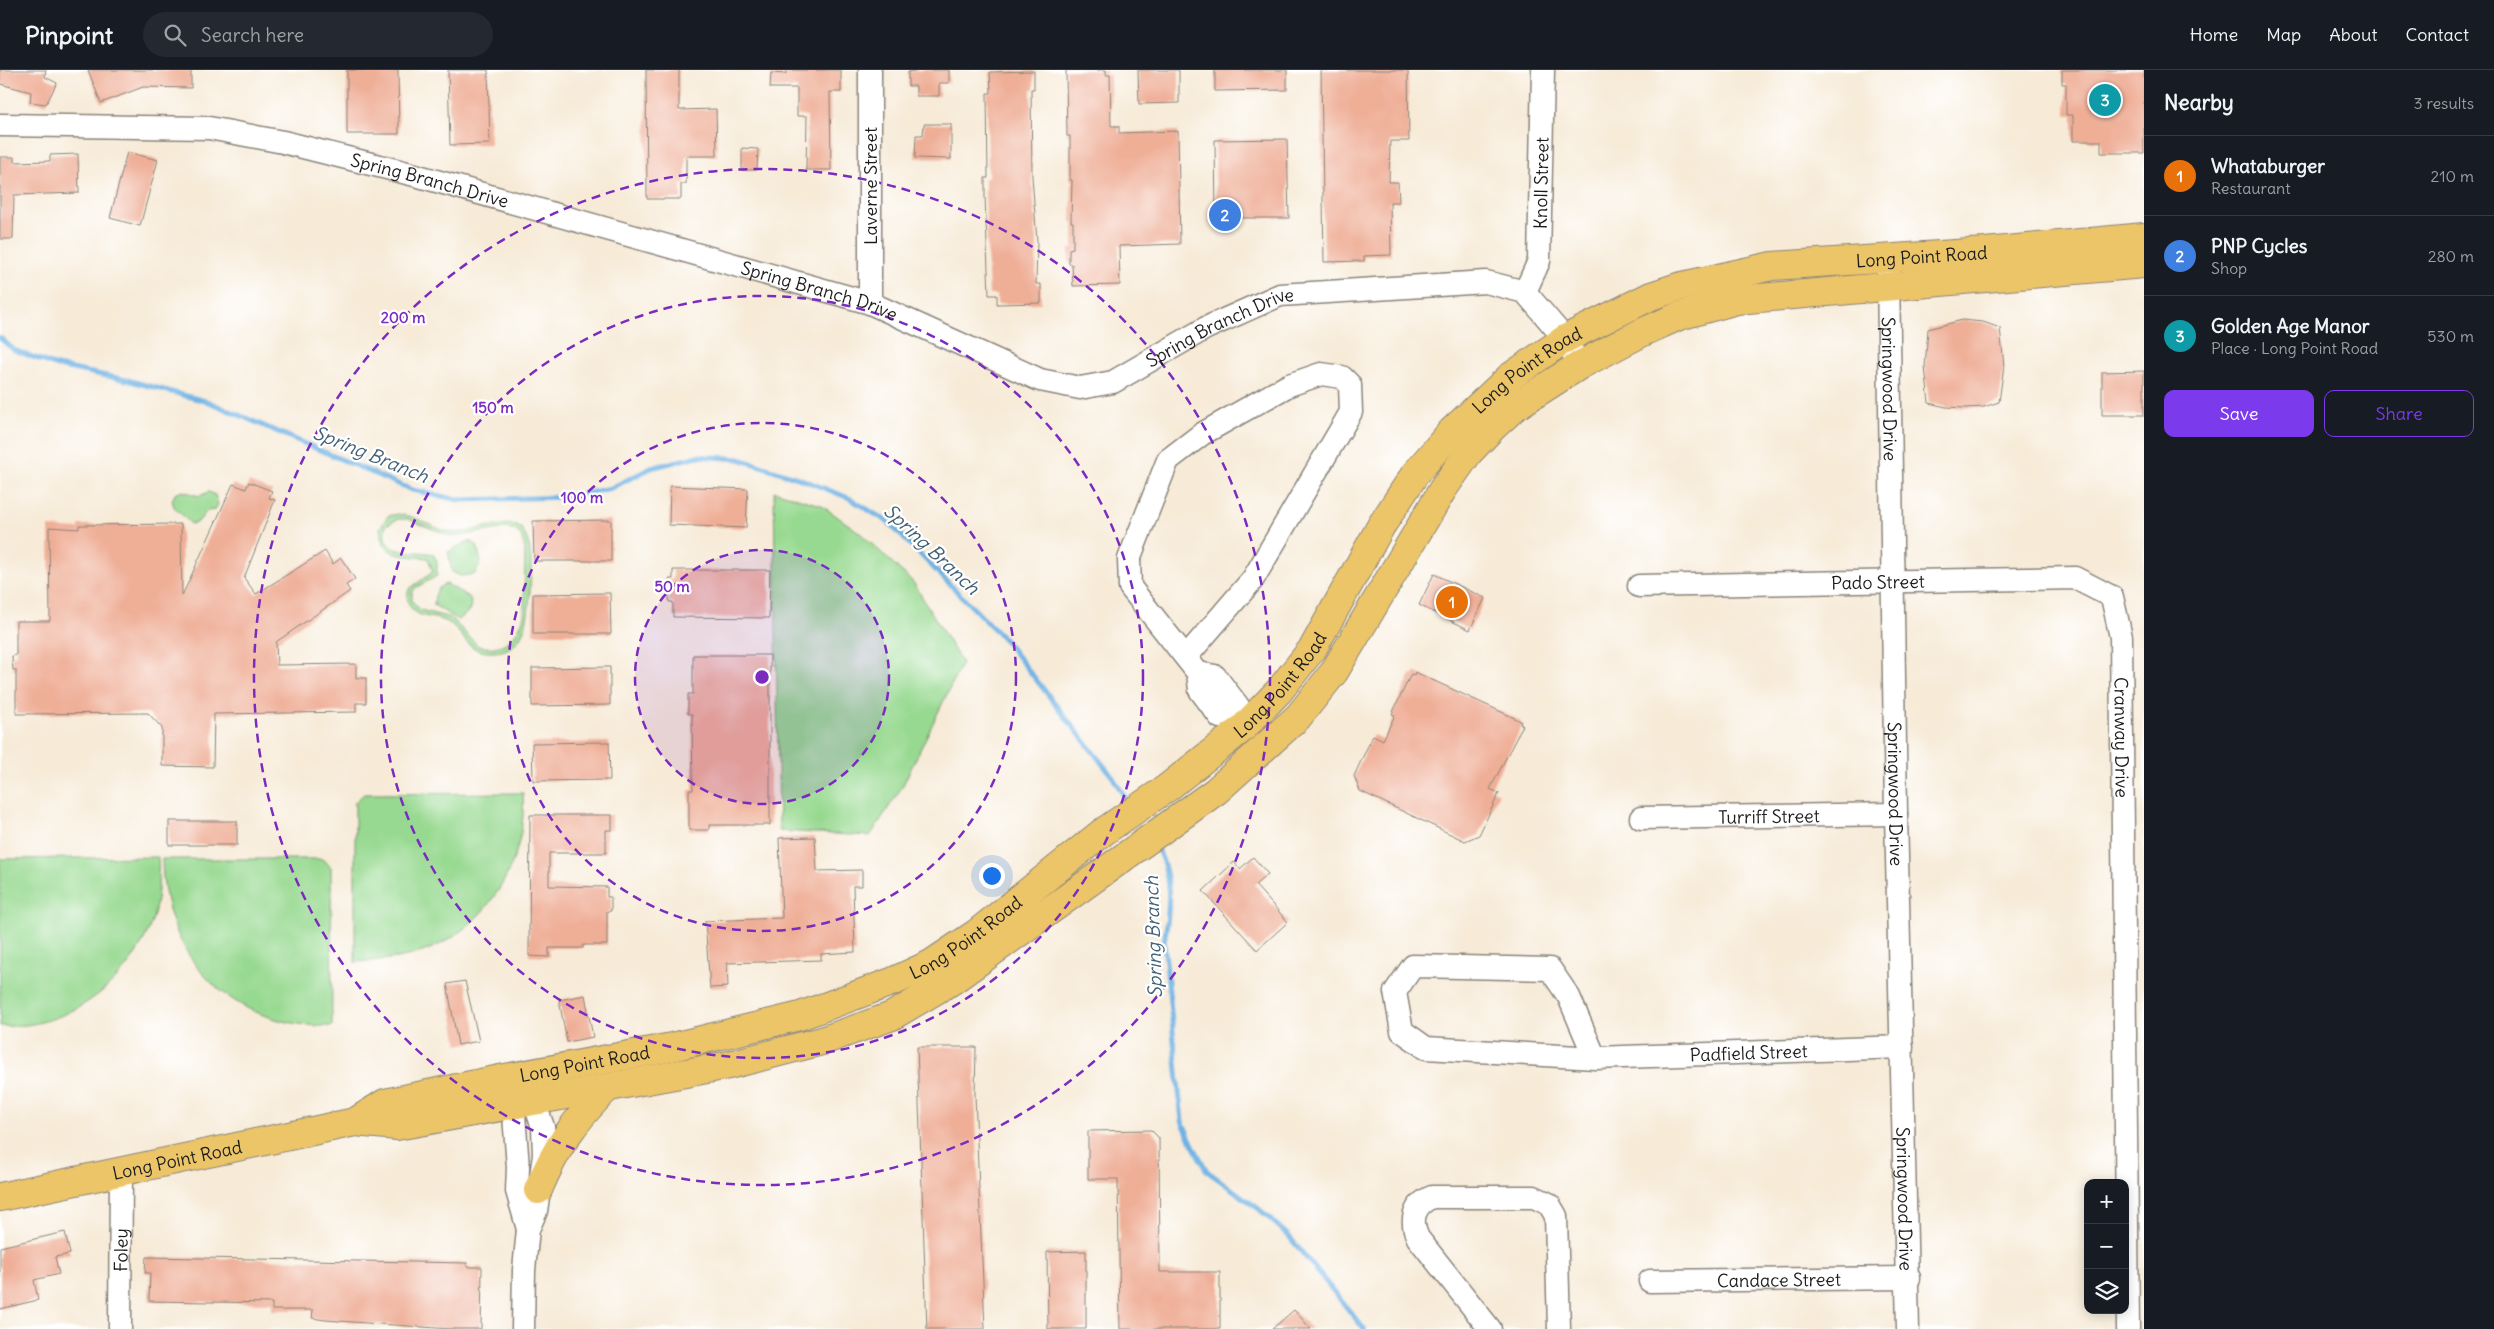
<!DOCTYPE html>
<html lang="en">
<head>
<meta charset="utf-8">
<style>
  :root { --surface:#171b24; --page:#242831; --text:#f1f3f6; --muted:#9ea1a6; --line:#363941; --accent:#7c3aed }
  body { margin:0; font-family:Delius,sans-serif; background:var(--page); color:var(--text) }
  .controls { position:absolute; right:15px; bottom:15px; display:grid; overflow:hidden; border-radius:10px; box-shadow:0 2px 12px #0003 }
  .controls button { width:45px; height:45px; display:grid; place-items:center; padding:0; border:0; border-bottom:1px solid var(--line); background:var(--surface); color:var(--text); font:25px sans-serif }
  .you { position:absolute; left:991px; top:805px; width:18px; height:18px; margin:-12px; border:4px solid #fff; border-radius:50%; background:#1a73e8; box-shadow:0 0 0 8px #1a73e833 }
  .badge { display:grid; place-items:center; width:32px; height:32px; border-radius:50%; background:var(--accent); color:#fff; font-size:16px; font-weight:700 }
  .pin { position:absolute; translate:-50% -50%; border:2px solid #fff; box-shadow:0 1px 5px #0006 }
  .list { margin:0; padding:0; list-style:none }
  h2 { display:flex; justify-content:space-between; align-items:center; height:65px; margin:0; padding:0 20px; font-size:21px }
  h2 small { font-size:16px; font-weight:400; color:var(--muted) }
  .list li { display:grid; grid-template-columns:32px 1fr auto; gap:15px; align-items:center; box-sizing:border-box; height:80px; padding:0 20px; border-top:1px solid var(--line) }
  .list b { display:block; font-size:19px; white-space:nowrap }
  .list p { margin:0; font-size:16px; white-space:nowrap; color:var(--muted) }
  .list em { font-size:16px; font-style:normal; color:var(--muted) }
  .actions { display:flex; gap:10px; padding:15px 20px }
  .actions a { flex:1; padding:11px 0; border:1px solid var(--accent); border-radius:10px; text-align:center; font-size:18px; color:var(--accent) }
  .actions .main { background:var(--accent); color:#fff }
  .icon { flex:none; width:28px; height:28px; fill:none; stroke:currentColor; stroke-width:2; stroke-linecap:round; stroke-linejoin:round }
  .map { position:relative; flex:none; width:2144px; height:1259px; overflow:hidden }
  header { display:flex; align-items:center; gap:30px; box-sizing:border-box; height:70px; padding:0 25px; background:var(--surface); border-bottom:1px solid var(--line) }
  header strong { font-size:24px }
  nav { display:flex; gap:28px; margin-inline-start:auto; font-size:18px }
  .search { width:350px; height:45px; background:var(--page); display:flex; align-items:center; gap:12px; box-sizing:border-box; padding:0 18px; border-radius:28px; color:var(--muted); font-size:19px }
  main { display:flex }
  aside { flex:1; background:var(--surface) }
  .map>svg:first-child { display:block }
  .green { fill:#97d990; stroke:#5a7a56; fill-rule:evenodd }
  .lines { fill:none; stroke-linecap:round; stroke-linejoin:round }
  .stream { stroke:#6eb2e4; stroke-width:5 }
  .building { fill:#efae96 }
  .minor-casing { stroke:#8a847a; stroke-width:25 }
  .major-casing { stroke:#8a847a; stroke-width:30 }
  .minor { stroke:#fff; stroke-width:22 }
  .major { stroke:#ecc569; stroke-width:28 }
  .ring { fill:none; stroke:#7b2cbf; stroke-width:2.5; stroke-dasharray:9 6 }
  .labels { text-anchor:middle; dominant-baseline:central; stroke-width:4.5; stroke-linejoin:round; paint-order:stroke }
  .street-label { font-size:18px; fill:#1c1c1c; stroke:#fff }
  .water-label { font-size:19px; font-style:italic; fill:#416076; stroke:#fff }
  .centre { fill:#7b2cbf; stroke:#fff; stroke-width:2.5 }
  .ring-label { font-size:15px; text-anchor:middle; font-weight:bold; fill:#7b2cbf; stroke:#fff; stroke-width:4.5; stroke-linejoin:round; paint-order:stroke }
</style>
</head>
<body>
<header>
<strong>Pinpoint</strong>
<div class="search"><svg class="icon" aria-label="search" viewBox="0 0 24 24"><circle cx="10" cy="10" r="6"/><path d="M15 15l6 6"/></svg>Search here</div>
<nav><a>Home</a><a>Map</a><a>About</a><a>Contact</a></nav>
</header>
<main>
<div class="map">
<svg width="2144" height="1259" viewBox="0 0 2144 1259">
  <rect width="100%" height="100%" fill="#fff"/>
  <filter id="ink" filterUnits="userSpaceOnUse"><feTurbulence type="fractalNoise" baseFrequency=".02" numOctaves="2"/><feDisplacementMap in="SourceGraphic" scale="10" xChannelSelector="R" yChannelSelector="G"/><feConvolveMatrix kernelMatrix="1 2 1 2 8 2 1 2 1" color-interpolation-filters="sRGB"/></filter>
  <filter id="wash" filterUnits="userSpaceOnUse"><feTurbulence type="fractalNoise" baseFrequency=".0096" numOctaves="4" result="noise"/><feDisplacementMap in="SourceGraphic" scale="20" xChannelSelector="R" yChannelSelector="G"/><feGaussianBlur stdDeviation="1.12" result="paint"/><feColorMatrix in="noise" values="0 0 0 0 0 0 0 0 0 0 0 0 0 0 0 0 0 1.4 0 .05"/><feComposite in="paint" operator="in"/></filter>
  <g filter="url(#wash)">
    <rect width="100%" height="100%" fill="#f7ebd8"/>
    <g class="green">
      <path d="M 183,421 L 199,426 L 209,422 L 215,425 L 218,434 L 215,440 L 207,441 L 198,452 L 191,454 L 174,437 L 172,430 L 175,424 Z"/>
      <path d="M 774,421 L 821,435 L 859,462 L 913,512 L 962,593 L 902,717 L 870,766 L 779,761 Z"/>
      <path d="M 398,444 C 418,446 433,459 452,462 C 476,464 497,448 520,457 C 534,474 531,499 530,520 C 529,544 527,581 494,582 C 488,582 481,582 476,579 C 463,573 460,559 449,553 C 438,546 422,549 413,540 C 407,534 406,527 409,519 L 433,502 L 428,488 C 403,485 383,490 380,458 L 388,446 ZM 398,449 L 407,449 L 453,467 L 505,458 L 516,461 L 521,465 L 525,479 L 524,545 C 518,568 503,582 478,576 L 451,548 L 420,540 L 412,531 L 412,522 L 415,518 L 437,506 L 437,491 L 433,484 C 415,479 377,488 386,455 Z"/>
      <path d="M 469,471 L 477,475 L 481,492 L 475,504 L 461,506 L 452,502 L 448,482 Z"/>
      <path d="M 447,514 L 470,528 C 473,539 467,544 458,550 L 434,535 C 434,526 437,515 447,514 Z"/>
      <path d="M 523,723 C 528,793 485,863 416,884 C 396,889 376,891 355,892 L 355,732 L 364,724 Z"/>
      <path d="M 158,787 C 159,808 159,830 152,851 C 130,913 67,960 0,956 L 0,789 Z"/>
      <path d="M 162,789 L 322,789 L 331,797 L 332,956 C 230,958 164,889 162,789 Z"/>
    </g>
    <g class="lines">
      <g class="stream">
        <path d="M 0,268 L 14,280 L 57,296 L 127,310 L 209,332 L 412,420 L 459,430 L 569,427 L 611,418 L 651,398 L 698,386 L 739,389 L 801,409 L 849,428 L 888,452 L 1004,569 L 1112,706 L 1129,734"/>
        <path d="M 1155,775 C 1173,803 1170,840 1164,872 L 1182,1051 L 1194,1077 L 1207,1101 L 1259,1139 L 1288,1165 L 1364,1259"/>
      </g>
    </g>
    <g id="blocks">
      <g class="building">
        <path d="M 0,0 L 46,0 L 45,7 L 57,13 L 46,34 L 30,32 L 31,22 L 0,14 Z"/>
        <path d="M 88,0 L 191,0 L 191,18 L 143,17 L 101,33 Z"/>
        <path d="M 347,0 L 398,0 L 399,64 L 347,64 Z"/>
        <path d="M 448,0 L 488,0 L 490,74 L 450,75 Z"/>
        <path d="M 646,0 L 679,0 L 679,40 L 716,39 L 717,86 L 686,86 L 686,114 L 681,114 L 681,129 L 647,129 Z"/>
        <path d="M 786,0 L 841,0 L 841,22 L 830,22 L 831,100 L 806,100 L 807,46 L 797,46 L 797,18 L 770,18 L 771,3 L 786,4 Z"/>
        <path d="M 922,0 L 949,0 L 949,13 L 939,13 L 939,26 L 916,26 L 916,16 L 908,16 L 908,2 Z"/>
        <path d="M 1066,0 L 1106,0 L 1106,5 L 1110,5 L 1111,56 L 1119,56 L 1119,63 L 1178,61 L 1180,174 L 1119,176 L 1120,215 L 1073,216 L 1072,194 L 1069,194 L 1069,179 L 1073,178 L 1073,152 L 1071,152 L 1072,110 L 1070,110 L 1070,66 L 1067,66 Z"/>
        <path d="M 1138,0 L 1179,0 L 1179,33 L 1139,34 Z"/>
        <path d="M 1215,0 L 1287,0 L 1287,20 L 1215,21 Z"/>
        <path d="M 1321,0 L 1408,0 L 1409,71 L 1390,71 L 1389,112 L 1398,112 L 1399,132 L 1390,132 L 1391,185 L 1364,186 L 1364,191 L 1324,192 Z"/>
        <path d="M 2062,0 L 2144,0 L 2144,83 L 2101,83 L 2101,71 L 2073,71 L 2073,45 L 2066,45 L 2066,14 L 2062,14 Z"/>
        <path d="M 1034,1 L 1034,19 L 1031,19 L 1032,107 L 1037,171 L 1036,214 L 1041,214 L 1041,233 L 997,234 L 997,225 L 989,225 L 985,126 L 985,108 L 988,108 L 987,23 L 991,23 L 990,2 Z"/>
        <path d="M 924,54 L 951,54 L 951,89 L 915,88 L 916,65 L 923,65 Z"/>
        <path d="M 1287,69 L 1289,148 L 1216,148 L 1215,70 Z"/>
        <path d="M 742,78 L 758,79 L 757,100 L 742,100 Z"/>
        <path d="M 127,82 L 158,90 L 140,156 L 110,148 Z"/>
        <path d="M 78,84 L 79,123 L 14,125 L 13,169 L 0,169 L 0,87 L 14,87 L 14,92 L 50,91 L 50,85 Z"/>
        <path d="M 1962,250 L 1983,252 L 2000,258 L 2004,296 L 1999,332 L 1984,337 L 1966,338 L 1946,337 L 1929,333 L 1925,297 L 1928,259 Z"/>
        <path d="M 2144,301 L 2144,345 L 2102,345 L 2102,302 Z"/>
        <path d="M 249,412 L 272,421 L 269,428 L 275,430 L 244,508 L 256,524 L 325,481 L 333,494 L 341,488 L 355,509 L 346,515 L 350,521 L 276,572 L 277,595 L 356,594 L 356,608 L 366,608 L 366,633 L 356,633 L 356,642 L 214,644 L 213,697 L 162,696 L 162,658 L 148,643 L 16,644 L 16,600 L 13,600 L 12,586 L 16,585 L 16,551 L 50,551 L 49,457 L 79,459 L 79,455 L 181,454 L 182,526 L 233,414 L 246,419 Z"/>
        <path d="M 670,416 L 748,419 L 746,458 L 669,455 Z"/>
        <path d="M 611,450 L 611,491 L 534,491 L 533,451 Z"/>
        <path d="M 673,500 L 770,500 L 769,548 L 673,547 L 673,532 L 669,532 L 669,509 L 673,509 Z"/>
        <path d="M 1434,504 L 1485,528 L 1470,560 L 1419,535 Z"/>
        <path d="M 610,523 L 611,564 L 533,564 L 533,524 Z"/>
        <path d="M 693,585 L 770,585 L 770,755 L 709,755 L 709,760 L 689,760 L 689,720 L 693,720 L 692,644 L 688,644 L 688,624 L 693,624 Z"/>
        <path d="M 610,597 L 610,635 L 532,636 L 532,598 Z"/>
        <path d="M 1415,602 L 1521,651 L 1520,654 L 1523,655 L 1490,719 L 1499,723 L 1479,765 L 1465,771 L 1360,721 L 1354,706 L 1373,665 L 1383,670 L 1395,645 L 1392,644 L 1411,604 L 1414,605 Z"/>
        <path d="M 609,672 L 610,710 L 533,711 L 532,673 Z"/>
        <path d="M 530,745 L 612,745 L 612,760 L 606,760 L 606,783 L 549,783 L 549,816 L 607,817 L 607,827 L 611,827 L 611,841 L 607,841 L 607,875 L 583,875 L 583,878 L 549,878 L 549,887 L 529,886 Z"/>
        <rect x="169" y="751" width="68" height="24"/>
        <path d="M 815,767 L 817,801 L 862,800 L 862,816 L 853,816 L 855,882 L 821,884 L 821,890 L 727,893 L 728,917 L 710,918 L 705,851 L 782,848 L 779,768 Z"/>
        <path d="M 1253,787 L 1268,804 L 1255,815 L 1288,852 L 1257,880 L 1203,821 L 1234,792 L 1240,799 Z"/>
        <path d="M 465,911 L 479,971 L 458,975 L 447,914 Z"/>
        <path d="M 585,925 L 593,967 L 567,972 L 559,930 Z"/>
        <path d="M 917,977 L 976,977 L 975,1025 L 985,1259 L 927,1259 Z"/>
        <path d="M 1151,1060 L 1159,1068 L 1160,1202 L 1220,1202 L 1220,1259 L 1120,1259 L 1118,1109 L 1088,1109 L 1088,1061 Z"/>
        <path d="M 65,1162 L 70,1184 L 55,1187 L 59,1204 L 34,1210 L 38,1230 L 0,1239 L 0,1177 Z"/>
        <path d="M 1086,1181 L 1086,1259 L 1048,1259 L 1047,1182 Z"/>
        <path d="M 146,1187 L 467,1193 L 467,1197 L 482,1197 L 481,1259 L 450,1259 L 325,1250 L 312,1248 L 313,1240 L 272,1240 L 272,1233 L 149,1231 L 150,1203 L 145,1203 Z"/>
        <path d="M 1294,1240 L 1311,1259 L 1272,1259 Z"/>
      </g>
    </g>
  </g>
  <g filter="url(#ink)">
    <use href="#blocks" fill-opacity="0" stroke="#8a847a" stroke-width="1"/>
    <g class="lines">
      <g class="minor-casing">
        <g id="minor">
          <path id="s1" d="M 0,55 L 209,58 L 283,72 L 415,105 L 870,233 L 1040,310 L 1080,318 L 1113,312 L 1206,258 L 1280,225 L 1486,212 L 1525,222 L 1565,269 L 1580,295"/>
          <path id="s2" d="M 1888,200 L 1896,744 L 1908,1259"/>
          <path id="s3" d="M 1525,222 L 1539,191 L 1543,0"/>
          <path d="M 870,233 L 870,0"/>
          <path id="s4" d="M 1639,516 L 2075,508 L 2112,527 L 2121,567 L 2128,1259"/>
          <path d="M 1186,587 L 1253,509 L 1351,342 L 1350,315 L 1342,307 L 1321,304 L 1289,315 L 1202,364 L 1168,390 L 1129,489 L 1130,517 L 1198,603 L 1200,620 L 1220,647 L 1234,647"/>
          <path d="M 1198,603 L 1215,606 L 1238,636 L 1234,647"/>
          <path id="s5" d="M 1641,748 L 1896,744"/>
          <path id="s6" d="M 1595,988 L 1569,927 L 1550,899 L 1413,896 L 1395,922 L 1402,961 L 1426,978 L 1595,988 L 1902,977"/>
          <path d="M 512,1019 L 518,1097 L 517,1121 L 528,1159"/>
          <path id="s7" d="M 1650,1211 L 1909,1208"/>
          <path id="s8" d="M 120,1259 L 121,1101"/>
          <path d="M 523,1259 L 524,1200 L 528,1159 L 536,1141 L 544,1085 L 543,1057 L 534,1032 L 533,1014"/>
          <path d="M 1490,1259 L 1418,1168 C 1410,1151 1413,1135 1432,1127 L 1534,1127 L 1549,1134 L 1556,1146 L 1559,1259"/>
        </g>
      </g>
      <g class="major-casing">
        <g id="major">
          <path id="s9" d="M 355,1052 L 385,1033 L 500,1009 L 672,977 L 800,946 L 894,911 L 931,894 L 977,863 L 1103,762 L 1167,718 L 1243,658 L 1279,621 L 1313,578 L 1381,456 L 1415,404 L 1452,361 L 1510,307 L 1565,269 L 1651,226 L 1678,217 L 1772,196 L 1985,182 L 2144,167"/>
          <path d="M 538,1120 C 556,1077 574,1051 607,1018"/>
          <path id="s10" d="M 0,1127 L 355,1052 L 397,1056 L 729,995 L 822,971 L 892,946 L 953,910 L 1216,721 L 1298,647 L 1334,602 L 1443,419 L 1469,382 L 1492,358 L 1516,336 L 1580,295 L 1643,262 L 1679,246 L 1737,230 L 2144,194"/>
        </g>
      </g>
      <use href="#minor" class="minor"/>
      <use href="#major" class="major"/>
    </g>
  </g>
  <circle cx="762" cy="607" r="127" fill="#7b2cbf" fill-opacity=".12"/>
  <g class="ring">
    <circle cx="762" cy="607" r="127"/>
    <circle cx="762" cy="607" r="254"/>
    <circle cx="762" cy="607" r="381"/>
    <circle cx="762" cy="607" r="508"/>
  </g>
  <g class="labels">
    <g class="street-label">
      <text stroke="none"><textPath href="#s1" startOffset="436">Spring Branch Drive</textPath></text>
      <text stroke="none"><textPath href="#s3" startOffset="112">Knoll Street</textPath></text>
      <text transform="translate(870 116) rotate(-90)">Laverne Street</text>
      <text stroke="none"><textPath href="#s9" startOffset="1874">Long Point Road</textPath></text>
      <text stroke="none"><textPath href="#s1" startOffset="841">Spring Branch Drive</textPath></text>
      <text stroke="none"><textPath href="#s1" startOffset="1275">Spring Branch Drive</textPath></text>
      <text stroke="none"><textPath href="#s9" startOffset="1454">Long Point Road</textPath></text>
      <text stroke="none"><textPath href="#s2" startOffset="119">Springwood Drive</textPath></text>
      <text stroke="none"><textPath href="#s4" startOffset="239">Pado Street</textPath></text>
      <text stroke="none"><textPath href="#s9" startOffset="1049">Long Point Road</textPath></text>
      <text stroke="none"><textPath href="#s4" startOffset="619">Cranway Drive</textPath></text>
      <text stroke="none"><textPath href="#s2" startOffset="524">Springwood Drive</textPath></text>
      <text stroke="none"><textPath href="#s5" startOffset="128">Turriff Street</textPath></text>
      <text stroke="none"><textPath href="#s9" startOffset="644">Long Point Road</textPath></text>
      <text stroke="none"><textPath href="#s6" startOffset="661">Padfield Street</textPath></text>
      <text stroke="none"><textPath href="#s9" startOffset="239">Long Point Road</textPath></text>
      <text stroke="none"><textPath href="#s10" startOffset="181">Long Point Road</textPath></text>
      <text stroke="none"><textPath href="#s2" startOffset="929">Springwood Drive</textPath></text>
      <text stroke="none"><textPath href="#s8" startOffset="79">Foley</textPath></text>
      <text stroke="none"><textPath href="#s7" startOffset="129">Candace Street</textPath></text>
    </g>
    <g class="water-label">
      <text transform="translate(371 384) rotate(22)">Spring Branch</text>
      <text transform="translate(932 479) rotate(43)">Spring Branch</text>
      <text transform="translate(1153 867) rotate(-92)">Spring Branch</text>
    </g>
  </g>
  <circle cx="762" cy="607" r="8" class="centre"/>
  <g class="ring-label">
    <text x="403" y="253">200 m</text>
    <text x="493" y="343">150 m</text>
    <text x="582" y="433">100 m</text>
    <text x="672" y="522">50 m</text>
  </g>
</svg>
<div class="controls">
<button>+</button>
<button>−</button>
<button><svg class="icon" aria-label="layers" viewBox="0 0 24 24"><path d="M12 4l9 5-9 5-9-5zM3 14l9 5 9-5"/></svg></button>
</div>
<div class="you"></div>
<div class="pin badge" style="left:1452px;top:532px;background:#e8710a">1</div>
<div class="pin badge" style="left:1225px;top:145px;background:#3f7fe0">2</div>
<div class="pin badge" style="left:2105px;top:30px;background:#0f9aa8">3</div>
</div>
<aside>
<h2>Nearby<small>3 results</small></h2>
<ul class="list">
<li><span class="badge" style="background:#e8710a">1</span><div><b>Whataburger</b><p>Restaurant</p></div><em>210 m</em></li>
<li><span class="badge" style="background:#3f7fe0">2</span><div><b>PNP Cycles</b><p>Shop</p></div><em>280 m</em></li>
<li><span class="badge" style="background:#0f9aa8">3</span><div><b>Golden Age Manor</b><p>Place · Long Point Road</p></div><em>530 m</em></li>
</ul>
<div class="actions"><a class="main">Save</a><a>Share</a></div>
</aside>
</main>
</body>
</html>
